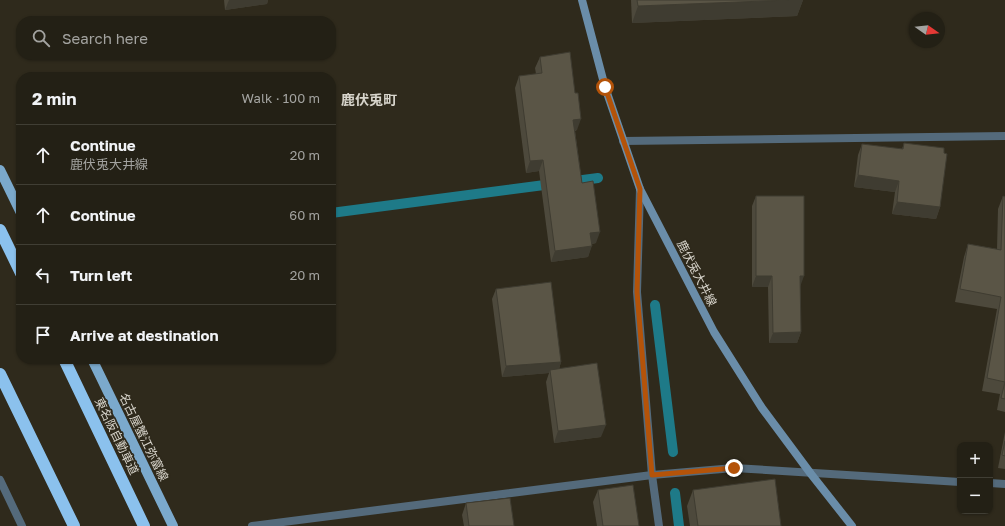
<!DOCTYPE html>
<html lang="en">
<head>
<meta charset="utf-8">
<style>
  :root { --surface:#232015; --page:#2b281e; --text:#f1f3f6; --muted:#a3a3a0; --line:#403e34 }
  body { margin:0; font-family:"Golos Text","Noto Sans JP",sans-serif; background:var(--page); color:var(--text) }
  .controls { position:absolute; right:12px; bottom:12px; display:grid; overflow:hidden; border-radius:8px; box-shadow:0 1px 3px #0004 }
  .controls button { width:36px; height:36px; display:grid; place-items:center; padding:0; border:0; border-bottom:1px solid var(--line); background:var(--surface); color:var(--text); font:20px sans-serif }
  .compass { position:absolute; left:909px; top:12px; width:36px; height:36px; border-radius:50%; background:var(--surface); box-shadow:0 1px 3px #0004; rotate:104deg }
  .stop { position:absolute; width:12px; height:12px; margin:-9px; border:3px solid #b45309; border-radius:50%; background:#fff }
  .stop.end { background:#b45309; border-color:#fff; box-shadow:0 1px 4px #0008 }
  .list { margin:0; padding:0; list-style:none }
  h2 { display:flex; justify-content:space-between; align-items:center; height:52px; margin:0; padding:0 16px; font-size:17px }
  h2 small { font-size:13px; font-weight:400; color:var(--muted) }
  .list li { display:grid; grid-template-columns:26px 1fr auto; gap:12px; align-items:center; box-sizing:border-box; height:60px; padding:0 16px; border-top:1px solid var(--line) }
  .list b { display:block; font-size:15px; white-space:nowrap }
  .list p { margin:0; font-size:13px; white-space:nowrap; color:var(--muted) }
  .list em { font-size:13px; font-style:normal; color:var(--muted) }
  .icon { flex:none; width:22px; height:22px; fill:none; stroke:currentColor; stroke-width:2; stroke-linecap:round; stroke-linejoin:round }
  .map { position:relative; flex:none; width:1005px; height:526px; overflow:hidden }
  .search { position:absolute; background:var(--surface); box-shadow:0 1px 3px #0004; left:16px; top:16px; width:320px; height:44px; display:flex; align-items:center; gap:10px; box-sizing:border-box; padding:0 14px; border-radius:16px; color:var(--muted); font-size:15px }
  .panel { position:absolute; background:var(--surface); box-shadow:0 1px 3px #0004; left:16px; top:72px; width:320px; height:292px; border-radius:16px }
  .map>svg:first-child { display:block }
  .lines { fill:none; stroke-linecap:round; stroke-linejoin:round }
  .stream { stroke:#1e7a88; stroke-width:10 }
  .minor { stroke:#546a7b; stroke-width:8 }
  .secondary { stroke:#6a8da9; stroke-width:8 }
  .primary { stroke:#7ba9cc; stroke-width:10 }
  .motorway { stroke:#8bc1ed; stroke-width:12 }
  .wall { fill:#4d493c }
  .shaded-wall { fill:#3f3c31 }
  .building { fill:#5a5546; stroke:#3f3c31 }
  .route { stroke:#b45309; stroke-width:5 }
  .labels { text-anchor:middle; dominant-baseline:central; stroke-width:3.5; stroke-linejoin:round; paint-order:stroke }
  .street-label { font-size:12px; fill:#d7d4cb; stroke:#2f2a1c }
  .quarter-label { font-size:14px; font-weight:bold; fill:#d7d4cb; stroke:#2f2a1c }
</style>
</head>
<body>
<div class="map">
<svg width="1005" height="526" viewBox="0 0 1005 526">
  <rect width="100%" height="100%" fill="#2f2a1c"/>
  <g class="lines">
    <g class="stream">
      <path d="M 331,213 L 598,178"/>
      <path d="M 655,305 L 673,452"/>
      <path d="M 675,493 L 679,526"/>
    </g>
    <g class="minor">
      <path d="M 623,141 L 1005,136"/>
      <path d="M 640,189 L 637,292 L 652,475 L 659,526"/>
      <path d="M 0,480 L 22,526"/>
      <path d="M 990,483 L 1005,484"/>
      <path d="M 252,526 L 652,475 L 734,468 L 960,482"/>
    </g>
    <path class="secondary" d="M 582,0 L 605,87 L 640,189 L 714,332 L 762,408 L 811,474 L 852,526"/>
    <g class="primary">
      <path d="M 0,170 L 21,213"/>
      <path d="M 92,359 L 173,526"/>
    </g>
    <g class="motorway">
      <path d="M 0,230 L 21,273"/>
      <path d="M 64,359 L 144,526"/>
      <path d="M 0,374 L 74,526"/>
    </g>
  </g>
  <g class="wall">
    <path d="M 224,0 L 268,0 L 267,4 L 225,10 Z"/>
    <path d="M 631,0 L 803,0 L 797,16 L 632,23 Z"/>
    <path d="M 540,57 L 577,130 L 575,131 L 582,183 L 596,243 L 592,244 L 588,257 L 551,262 L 539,171 L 526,173 L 515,88 L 519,76 L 536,74 L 535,68 Z"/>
    <path d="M 904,143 L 944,153 L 940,207 L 936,219 L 892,214 L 895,192 L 854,187 L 858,155 L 862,144 L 902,149 Z"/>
    <path d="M 756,196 L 800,285 L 801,332 L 797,343 L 769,343 L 768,287 L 752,287 L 752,206 Z"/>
    <path d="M 1003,196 L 1005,197 L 1005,412 L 997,410 L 1000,394 L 982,391 L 997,309 L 955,302 L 964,257 L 968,244 L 997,249 L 998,209 Z"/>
    <path d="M 496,289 L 561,362 L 559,369 L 601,437 L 554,443 L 546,382 L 549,373 L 502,377 L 492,299 Z"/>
    <path d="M 1005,432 L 1005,469 L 998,468 Z"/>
    <path d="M 598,490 L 639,526 L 597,526 L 593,502 Z"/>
    <path d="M 693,490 L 781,526 L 690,526 L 687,506 Z"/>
    <path d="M 466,503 L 514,526 L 464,526 L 462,515 Z"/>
  </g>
  <g class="shaded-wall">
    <path d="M 229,0 L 268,0 L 267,4 L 225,10 Z"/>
    <path d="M 789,0 L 803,0 L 797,16 L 632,23 L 638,6 Z"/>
    <path d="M 581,119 L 577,130 L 569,131 L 573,120 Z"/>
    <path d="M 543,160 L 539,171 L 526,173 L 530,161 Z"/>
    <path d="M 858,175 L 899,181 L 895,192 L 854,187 Z"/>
    <path d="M 897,202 L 940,207 L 936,219 L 892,214 Z"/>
    <path d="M 600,232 L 596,243 L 586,245 L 590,233 Z"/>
    <path d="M 592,246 L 588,257 L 551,262 L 555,251 Z"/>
    <path d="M 756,276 L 772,276 L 768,287 L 752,287 Z"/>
    <path d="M 800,276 L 804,276 L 800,287 Z"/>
    <path d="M 801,332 L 797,343 L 769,343 L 773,333 Z"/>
    <path d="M 561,362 L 558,372 L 550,370 L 549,373 L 502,377 L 506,366 Z"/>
    <path d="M 606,425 L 601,437 L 554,443 L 558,431 Z"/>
  </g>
  <g class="building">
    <path d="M 637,0 L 789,0 L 638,6 Z"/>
    <path d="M 570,52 L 575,93 L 578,93 L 581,119 L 573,120 L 582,183 L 593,181 L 600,232 L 590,233 L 592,246 L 555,251 L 543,160 L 530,161 L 519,76 L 542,73 L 540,57 Z"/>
    <path d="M 904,143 L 944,148 L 944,153 L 947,154 L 940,207 L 897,202 L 899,181 L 858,175 L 862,144 L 903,149 Z"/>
    <path d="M 756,196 L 804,196 L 804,276 L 800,276 L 801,332 L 773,333 L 772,276 L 756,276 Z"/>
    <path d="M 1003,196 L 1005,197 L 1005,399 L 1001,398 L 1005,382 L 987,378 L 1001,297 L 960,289 L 968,244 L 1001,250 Z"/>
    <path d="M 551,282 L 561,362 L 506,366 L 496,289 Z"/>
    <path d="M 597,363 L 606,425 L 558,431 L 550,370 Z"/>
    <path d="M 1005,441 L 1005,456 L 1002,455 Z"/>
    <path d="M 775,479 L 781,526 L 698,526 L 693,490 Z"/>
    <path d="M 633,485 L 639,526 L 603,526 L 598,490 Z"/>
    <path d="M 510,498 L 514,526 L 469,526 L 466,503 Z"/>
  </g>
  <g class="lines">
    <path class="route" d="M 605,87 L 640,189 L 637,292 L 652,475 L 734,468"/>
  </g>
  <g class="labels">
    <g class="street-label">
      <text transform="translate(697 273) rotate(63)">鹿伏兎大井線</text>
      <text transform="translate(117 436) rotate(64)">東名阪自動車道</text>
      <text transform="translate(144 437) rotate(64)">名古屋蟹江弥富線</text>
    </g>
    <g class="quarter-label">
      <text x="369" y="99">鹿伏兎町</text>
    </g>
  </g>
</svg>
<div class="controls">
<button>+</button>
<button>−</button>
</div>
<svg class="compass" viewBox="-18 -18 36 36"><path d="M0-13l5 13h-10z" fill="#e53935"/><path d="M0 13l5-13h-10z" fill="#a3a3a0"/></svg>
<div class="stop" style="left:605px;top:87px"></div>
<div class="stop end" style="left:734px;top:468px"></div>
<div class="search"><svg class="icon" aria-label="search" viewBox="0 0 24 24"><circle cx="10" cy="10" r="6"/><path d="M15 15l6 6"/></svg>Search here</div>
<section class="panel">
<h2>2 min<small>Walk · 100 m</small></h2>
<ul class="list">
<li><svg class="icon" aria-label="ahead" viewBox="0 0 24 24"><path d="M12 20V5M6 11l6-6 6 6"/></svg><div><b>Continue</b><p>鹿伏兎大井線</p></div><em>20 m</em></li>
<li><svg class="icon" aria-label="ahead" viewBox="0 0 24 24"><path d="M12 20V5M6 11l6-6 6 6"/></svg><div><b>Continue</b></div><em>60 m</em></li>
<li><svg class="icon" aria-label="left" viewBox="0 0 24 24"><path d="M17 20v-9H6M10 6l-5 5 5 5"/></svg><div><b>Turn left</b></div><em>20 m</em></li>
<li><svg class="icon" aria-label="arrive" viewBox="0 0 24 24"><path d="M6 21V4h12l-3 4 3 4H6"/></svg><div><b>Arrive at destination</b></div></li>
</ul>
</section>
</div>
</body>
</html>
